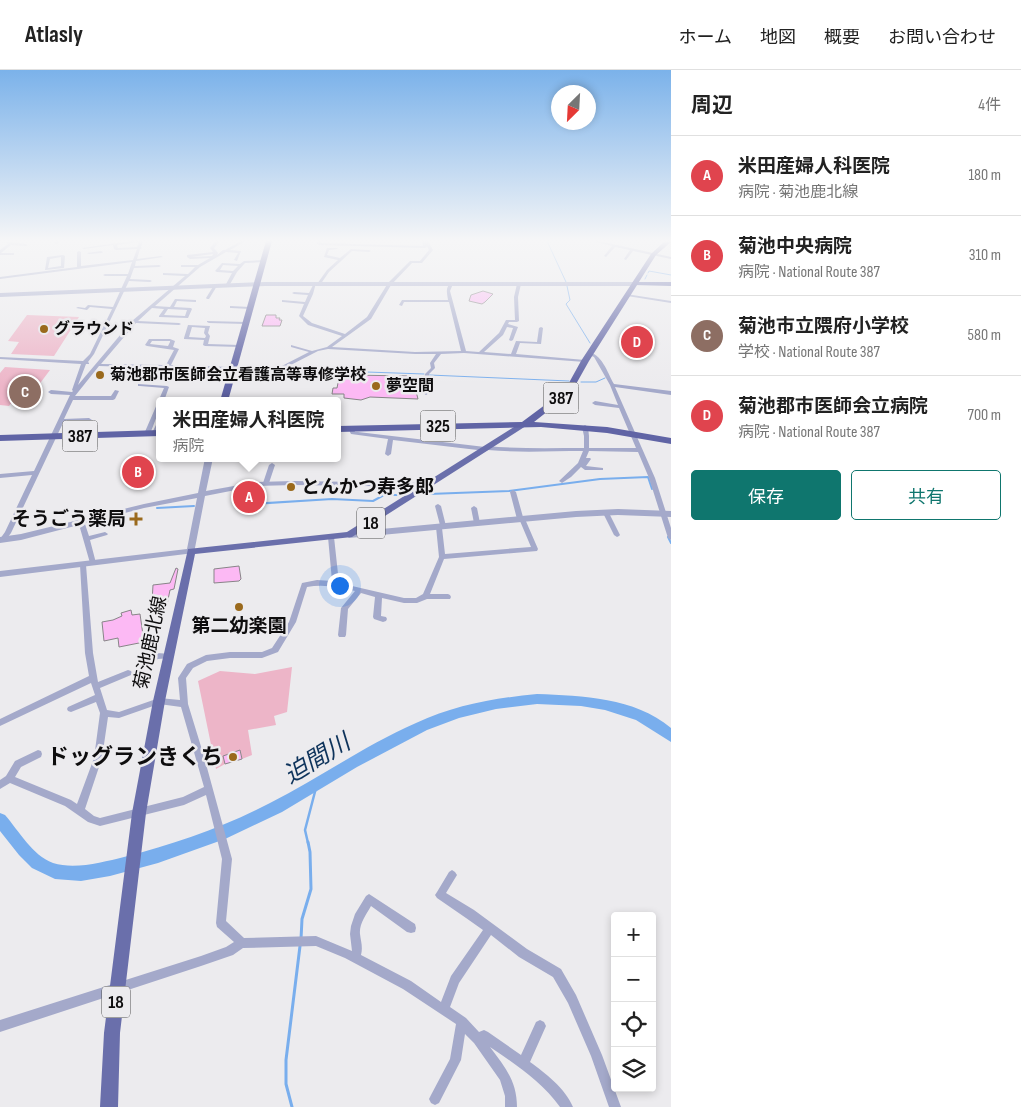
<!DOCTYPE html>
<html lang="ja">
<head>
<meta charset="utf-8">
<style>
  :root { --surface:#fff; --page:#f6f6f6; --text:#222; --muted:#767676; --line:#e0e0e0; --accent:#0f766e }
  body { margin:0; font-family:"Sofia Sans Condensed","Noto Sans JP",sans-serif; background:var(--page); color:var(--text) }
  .controls { position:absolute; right:15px; bottom:15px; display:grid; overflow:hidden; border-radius:5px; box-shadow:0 2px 8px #0003 }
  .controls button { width:45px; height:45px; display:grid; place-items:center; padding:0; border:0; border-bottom:1px solid var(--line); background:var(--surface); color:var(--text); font:25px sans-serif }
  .compass { position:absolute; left:551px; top:15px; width:45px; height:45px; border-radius:50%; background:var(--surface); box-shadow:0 2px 8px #0003; rotate:204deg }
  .you { position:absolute; left:339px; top:515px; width:18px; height:18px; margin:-12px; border:4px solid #fff; border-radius:50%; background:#1a73e8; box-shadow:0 0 0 8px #1a73e833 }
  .badge { display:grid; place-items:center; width:32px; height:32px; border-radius:50%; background:var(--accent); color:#fff; font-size:16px; font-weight:700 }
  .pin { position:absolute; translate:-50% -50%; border:2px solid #fff; box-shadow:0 1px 5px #0006 }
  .popup { position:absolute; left:156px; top:327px; width:185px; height:65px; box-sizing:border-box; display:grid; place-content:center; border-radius:5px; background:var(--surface); filter:drop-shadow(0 1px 4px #0005); font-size:16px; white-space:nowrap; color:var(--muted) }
  .popup b { font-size:19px; color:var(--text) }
  .popup::after { content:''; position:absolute; left:50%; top:100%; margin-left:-10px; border:10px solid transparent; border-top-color:var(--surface) }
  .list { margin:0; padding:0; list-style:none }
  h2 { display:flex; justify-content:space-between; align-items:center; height:65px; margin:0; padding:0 20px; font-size:21px }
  h2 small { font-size:16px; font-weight:400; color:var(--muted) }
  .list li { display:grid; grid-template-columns:32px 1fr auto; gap:15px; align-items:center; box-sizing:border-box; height:80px; padding:0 20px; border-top:1px solid var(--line) }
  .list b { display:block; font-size:19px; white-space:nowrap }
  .list p { margin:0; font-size:16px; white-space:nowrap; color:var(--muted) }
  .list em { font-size:16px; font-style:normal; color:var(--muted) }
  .actions { display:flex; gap:10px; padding:15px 20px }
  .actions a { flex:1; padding:11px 0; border:1px solid var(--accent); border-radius:5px; text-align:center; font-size:18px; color:var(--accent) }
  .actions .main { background:var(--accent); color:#fff }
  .icon { flex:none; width:28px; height:28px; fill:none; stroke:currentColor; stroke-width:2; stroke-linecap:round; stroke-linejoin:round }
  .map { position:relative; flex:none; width:671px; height:1037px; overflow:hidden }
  header { display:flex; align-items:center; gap:30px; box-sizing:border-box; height:70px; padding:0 25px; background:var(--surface); border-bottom:1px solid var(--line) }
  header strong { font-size:24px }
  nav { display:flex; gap:28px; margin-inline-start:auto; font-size:18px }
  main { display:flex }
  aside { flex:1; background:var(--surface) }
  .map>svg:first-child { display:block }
  .green { fill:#edb5c8 }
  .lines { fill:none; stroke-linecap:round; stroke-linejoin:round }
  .stream-far3 { stroke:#79aeed; stroke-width:1 }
  .stream-far2 { stroke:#79aeed; stroke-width:2 }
  .stream-far1 { stroke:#79aeed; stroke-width:2.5 }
  .stream { stroke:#79aeed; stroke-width:3 }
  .river { fill:#79aeed; fill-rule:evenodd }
  .building { fill:#fcb9f4; stroke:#888588 }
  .minor { fill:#a4a9ca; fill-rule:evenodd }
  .tertiary { fill:#a4a9ca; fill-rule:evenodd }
  .primary { fill:#6a6fab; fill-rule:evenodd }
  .trunk { fill:#6064a5; fill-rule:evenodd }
  .poi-dot { fill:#9a691c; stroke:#ecebee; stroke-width:2 }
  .labels { text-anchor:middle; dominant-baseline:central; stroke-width:5; stroke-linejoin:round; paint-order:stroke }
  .far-poi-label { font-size:16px; font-weight:bold; fill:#0e0d0e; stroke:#ecebee; text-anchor:start }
  .shield { fill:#ecebee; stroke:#515051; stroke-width:1 }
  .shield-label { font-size:18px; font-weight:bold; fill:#0e0d0e }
  .poi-label { font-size:19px; font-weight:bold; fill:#0e0d0e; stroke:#ecebee; text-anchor:start }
  .street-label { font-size:19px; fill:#0e0d0e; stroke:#ecebee }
  .near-poi-label { font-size:22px; font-weight:bold; fill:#0e0d0e; stroke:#ecebee; text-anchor:end }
  .near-water-label { font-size:24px; font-style:italic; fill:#0e335b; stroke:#ecebee }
</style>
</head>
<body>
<header>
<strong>Atlasly</strong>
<nav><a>ホーム</a><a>地図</a><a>概要</a><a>お問い合わせ</a></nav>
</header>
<main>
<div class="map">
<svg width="671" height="1037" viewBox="0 0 671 1037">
  <rect width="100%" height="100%" fill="#ecebee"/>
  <g class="green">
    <path d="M 27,245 L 79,247 L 54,286 L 11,284 L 19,272 L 8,271 Z"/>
    <path d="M 5,297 L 50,300 L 26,332 L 12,332 L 9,336 L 0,335 L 0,303 Z"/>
    <path d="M 292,597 L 287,642 L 274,646 L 276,655 L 248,660 L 252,685 L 242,689 L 240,680 L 223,686 L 225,694 L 216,699 L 198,611 L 220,601 L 255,604 Z"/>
  </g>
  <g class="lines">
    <g class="stream-far3">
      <path d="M 547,171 L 566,212"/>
      <path d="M 648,203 L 649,201 L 671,205"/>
      <path d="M 645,209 L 647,205"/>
      <path d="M 567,216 L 570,230 L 566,234 L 590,273"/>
      <path d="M 280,299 L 424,304"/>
      <path d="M 429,305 L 569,311"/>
      <path d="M 581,312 L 596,312 L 605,308"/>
    </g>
    <g class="stream-far2">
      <path d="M 429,424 L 509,421 L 600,409 L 648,407 L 652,419"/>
      <path d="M 233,433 L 252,434 L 332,429 L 373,431 L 384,425 L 408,425"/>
      <path d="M 157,438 L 194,436"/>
      <path d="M 668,467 L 671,473"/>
    </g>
    <path class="stream-far1" d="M 308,773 L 305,760 L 317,714"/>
    <g class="stream">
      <path d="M 301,869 L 302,849 L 311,819 L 310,782 L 308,772"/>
      <path d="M 292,1037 L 286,1014 L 286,990 L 300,876"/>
    </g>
    <path class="river" d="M 537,624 C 583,626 634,627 671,658 L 671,672 L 636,650 L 605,640 L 581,636 L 537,634 L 496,639 L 459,648 L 427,660 L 357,697 L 282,742 L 225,769 L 158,793 L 110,806 L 81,811 L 55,809 L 32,798 L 19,785 L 0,761 L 0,743 L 5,745 C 19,761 32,785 53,793 C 75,800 103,792 124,787 C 175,774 224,757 270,733 C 320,708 365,675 416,653 C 455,635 495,628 537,624 Z"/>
  </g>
  <g class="building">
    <path d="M 483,221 L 493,224 L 485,232 L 482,234 L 469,231 L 471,225 Z"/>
    <path d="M 266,245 L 276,245 L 276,248 L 280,248 L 279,250 L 282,250 L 280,256 L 262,256 Z"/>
    <path d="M 346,305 L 412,306 L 418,329 L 370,327 L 361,330 L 344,328 L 344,324 L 332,324 L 333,318 L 337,318 L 339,308 L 345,308 Z"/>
    <path d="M 256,421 L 259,432 L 250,433 L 250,431 L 242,433 L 238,423 Z"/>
    <path d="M 239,496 L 241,509 L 239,511 L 214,513 L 214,499 Z"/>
    <path d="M 176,498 L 178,499 L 174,519 L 170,520 L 165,544 L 155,544 L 155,535 L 152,532 L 153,515 L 170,513 Z"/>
    <path d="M 131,540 L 132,545 L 140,544 L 144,572 L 119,577 L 118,568 L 104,571 L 102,552 L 113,550 L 122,546 L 121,543 Z"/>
    <path d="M 240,680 L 242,689 L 225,694 L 223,686 Z"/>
  </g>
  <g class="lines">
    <g class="minor">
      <path d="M 2,171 L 26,174 L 28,175 L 26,176 L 11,175 L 1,183 L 14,183 L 14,185 L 0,185 L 0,180 L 8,174 Z"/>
      <path d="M 53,171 L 57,171 L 59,173 L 56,174 Z"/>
      <path d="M 131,171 L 143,171 L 141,177 L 142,178 L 140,179 L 137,189 L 161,186 L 163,187 L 136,191 L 135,196 L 159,195 L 161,196 L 159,197 L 134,198 L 130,209 L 150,210 L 152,211 L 150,212 L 129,211 L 94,284 L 88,292 L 89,293 L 89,294 L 86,294 L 78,315 L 132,251 L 185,206 L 164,205 L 163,205 L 163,203 L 188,204 L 195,197 L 181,197 L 181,195 L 198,195 L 210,188 L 190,189 L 187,187 L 187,185 L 213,182 L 210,178 L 216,171 L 220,171 L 214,178 L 218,183 L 217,185 L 223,180 L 225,180 L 241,171 L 246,171 L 230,180 L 241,181 L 237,191 L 234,190 L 238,183 L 226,182 L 200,197 L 155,236 L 170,237 L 175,229 L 176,229 L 196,230 L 196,232 L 195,232 L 177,231 L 174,237 L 191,238 L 192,239 L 188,248 L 159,247 L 159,246 L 164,239 L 152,238 L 138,251 L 179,253 L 181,254 L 179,255 L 136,253 L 101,294 L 166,295 L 174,280 L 147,276 L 145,275 L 149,269 L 170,269 L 175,271 L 173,277 L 179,279 L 171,295 L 229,297 L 268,300 L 278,298 L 309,282 L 291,277 L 291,275 L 312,281 L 327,277 L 342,266 L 308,255 L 299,246 L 304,234 L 283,232 L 282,232 L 282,230 L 305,232 L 308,225 L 294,224 L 292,223 L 294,222 L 309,223 L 314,213 L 316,213 L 313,224 L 303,246 L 312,253 L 345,264 L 367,247 L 388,213 L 410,191 L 420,191 L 429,180 L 426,175 L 427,177 L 425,178 L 319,175 L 317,174 L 317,171 L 321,171 L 321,173 L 423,176 L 422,171 L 428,171 L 433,180 L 422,193 L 412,193 L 391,215 L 371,249 L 332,277 L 415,282 L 461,281 L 449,232 L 404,232 L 402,236 L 399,235 L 402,230 L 448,230 C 447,223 445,217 451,213 L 453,214 L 450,221 L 466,281 L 479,282 L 499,263 L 506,250 L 515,250 L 514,227 L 517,214 L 519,213 L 521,214 L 518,227 L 519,251 L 517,252 L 509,252 L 508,254 L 518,257 L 513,270 L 511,271 L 509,270 L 513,258 L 507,257 L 503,265 L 484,282 L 511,284 L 516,271 L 537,272 L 539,258 L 541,257 L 543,258 L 541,274 L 520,273 L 516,284 L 585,290 L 587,291 L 585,292 L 464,283 L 441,284 L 434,293 L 435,298 L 429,304 L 429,323 L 426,325 L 423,323 L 425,304 L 431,298 L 430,293 L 436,284 L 415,284 L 328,279 L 318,281 L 281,300 L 268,302 L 229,299 L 169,298 L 165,306 L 163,306 L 161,305 L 164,298 L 99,296 L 75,326 L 111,326 L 115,320 L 119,321 L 115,329 L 113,330 L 73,330 L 64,349 L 89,348 L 92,350 L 89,352 L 63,353 L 11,463 L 5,471 L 1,471 L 0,469 L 5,462 L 32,405 L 0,408 L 0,404 L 34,401 L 70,325 L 51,324 L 48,322 L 51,320 L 72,322 L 73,321 L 72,320 L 81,294 L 0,289 L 0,287 L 83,291 L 90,284 L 112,239 L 90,237 L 87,240 L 76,238 L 78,237 L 85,238 L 88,235 L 113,237 L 127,206 L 105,206 L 103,205 L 105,204 L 128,204 L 132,192 L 0,209 L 0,207 L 77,197 L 77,182 L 79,181 L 81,182 L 81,196 L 133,190 L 137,179 L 116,180 L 114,179 L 113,175 L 84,179 L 82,178 ZM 139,172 L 137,177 L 118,178 L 117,175 ZM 213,184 L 212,186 L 191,187 ZM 168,239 L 187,240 L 185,246 L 164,245 ZM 152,271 L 170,271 L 170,272 L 168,276 L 150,274 Z"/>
      <path d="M 592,171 L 599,171 L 671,187 L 671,189 L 633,181 L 626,190 L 624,189 L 630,180 L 615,177 L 606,187 L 604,186 L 612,176 Z"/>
      <path d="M 327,178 L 337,178 L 338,179 L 329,180 L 327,185 L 340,188 L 351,179 L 369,180 L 371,181 L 369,182 L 352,181 L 329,202 L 320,215 L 319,215 L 317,214 L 327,200 L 338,190 L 324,187 Z"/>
      <path d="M 101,181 L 103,182 L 102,183 L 89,184 L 87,183 Z"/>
      <path d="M 63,185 L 65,186 L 64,198 L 45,200 L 47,187 ZM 61,187 L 61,196 L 48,198 L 50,189 Z"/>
      <path d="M 264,190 L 265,190 L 265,192 L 245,193 L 237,202 L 229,216 L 227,217 L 225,216 L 232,203 L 217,202 L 215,201 L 222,193 L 240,194 L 244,191 ZM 223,195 L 238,196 L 233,201 L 220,200 Z"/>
      <path d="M 214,215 L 217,216 L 209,229 L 207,229 L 206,228 Z"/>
      <path d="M 626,224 L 671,231 L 671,233 L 627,226 L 626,226 Z"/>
      <path d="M 230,236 L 250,237 L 252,238 L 250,239 L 231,238 L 230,238 Z"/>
      <path d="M 207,251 L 246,252 L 248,253 L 246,254 L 209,253 L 207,252 Z"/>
      <path d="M 188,255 L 210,256 L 208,263 L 210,266 L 208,274 L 240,275 L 242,276 L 240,277 L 205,276 L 203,275 L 204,270 L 184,269 L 184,268 ZM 192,257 L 205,258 L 204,263 L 206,266 L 205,268 L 189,267 Z"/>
      <path d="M 587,282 C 602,283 607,302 614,314 L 671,321 L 671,325 L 615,317 L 655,408 L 671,458 L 671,470 L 668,468 L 649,408 L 638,382 L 589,381 L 586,388 L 590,388 L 591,389 L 586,396 L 603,398 L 603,400 L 585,400 L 581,397 L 571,407 L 562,413 L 559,411 L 578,393 L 583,381 C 552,381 520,383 488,380 L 486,381 L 393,370 L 391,384 L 388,386 L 385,384 L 388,369 L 351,364 L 348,358 L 349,357 L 353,357 L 355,362 L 358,362 L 485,377 L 487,376 C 519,379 551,378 584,378 L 584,366 L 582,357 L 585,355 L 588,357 L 589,366 L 589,378 L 636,378 L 619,338 L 595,335 L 592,333 L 595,331 L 618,335 L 610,315 L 594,287 L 587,284 Z"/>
      <path d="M 138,314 L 167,316 L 169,317 L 164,331 L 160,331 L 160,338 L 150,364 L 147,366 L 144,364 L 164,318 L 140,316 L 138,316 Z"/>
      <path d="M 254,328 L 267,329 L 269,331 L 252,331 L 252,329 Z"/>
      <path d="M 160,351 C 161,356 160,360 157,364 L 153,364 L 152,363 L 157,353 Z"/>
      <path d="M 272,393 L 275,395 L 269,413 L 268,414 L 264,414 L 263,413 L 269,395 Z"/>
      <path d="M 513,420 L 516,422 L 523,447 L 525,449 L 538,479 L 537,481 L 444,489 L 430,524 L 448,524 L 450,525 L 451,527 L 450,529 L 427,529 L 417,533 L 404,533 L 382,528 L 381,546 L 386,547 L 387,549 L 386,551 L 383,552 L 374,549 L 373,547 L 375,527 L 361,523 L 348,539 L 346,565 L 345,567 L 339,567 L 338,565 L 341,538 L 355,521 C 339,517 323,514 307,517 L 296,552 L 278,582 L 262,588 L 230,588 L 207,591 L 193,598 L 186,608 L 188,634 L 203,683 L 232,789 L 226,851 L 244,868 L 316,866 L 352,881 L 350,864 L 351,856 L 355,844 L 366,826 L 369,824 L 415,854 L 416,858 L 415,862 L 411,863 L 407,862 L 371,836 C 366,845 359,854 360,864 C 361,872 363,877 361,885 L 411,911 L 441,932 L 451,906 L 483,860 L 466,848 L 437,828 L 435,825 L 437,822 L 449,802 L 452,800 L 455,802 L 457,805 L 446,823 L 474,840 L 527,879 L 561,899 L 576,925 L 602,985 L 621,1037 L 609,1037 L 591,986 L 568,933 L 553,907 L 519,887 L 491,865 L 459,913 L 450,937 L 466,948 L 479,962 L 484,960 L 488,962 L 521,985 L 536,952 L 540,950 L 544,952 L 546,956 L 530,992 C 545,1003 565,1018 573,1037 L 560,1037 C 542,1012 515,994 490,977 C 505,997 517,1011 517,1037 L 505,1037 L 505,1026 L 500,1010 L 474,973 L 465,964 L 461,990 L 439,1033 L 435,1035 L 431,1033 L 429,1029 L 431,1025 L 450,989 L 456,954 L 403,919 L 345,888 L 316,876 L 243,878 L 233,885 L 201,896 L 0,962 L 0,950 L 201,886 L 226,877 L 234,872 L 217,857 L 216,853 L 222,789 L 206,725 L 184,735 L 100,756 L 88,752 L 65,736 L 10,713 L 0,719 L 0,710 L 6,706 L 15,691 L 38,680 L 41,681 L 42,684 L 41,687 L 21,697 L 15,707 L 71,730 L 77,734 L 94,688 L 100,643 L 96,632 L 71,642 L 68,641 L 67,639 L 68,637 L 95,625 L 91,613 L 0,656 L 0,649 L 89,606 L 85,583 L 80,495 L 81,493 L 85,493 L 86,495 L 93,583 L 98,612 L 128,600 L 131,601 L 132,603 L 131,605 L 100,618 L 107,640 L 119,642 L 159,628 L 180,630 L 178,608 L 187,594 L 206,585 L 230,582 L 262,582 L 272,578 L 289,552 L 302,513 L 317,510 L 332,511 L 328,467 L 329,465 L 331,465 L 334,467 L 339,513 L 404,528 L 416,528 L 423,524 L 439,487 L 436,457 L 437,456 L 440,455 L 435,436 L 436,435 L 438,434 L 441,436 L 446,456 L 445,457 L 442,458 L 445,484 L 531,477 L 520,451 L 517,449 L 510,422 ZM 159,634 L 181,637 L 204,717 L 183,727 L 100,748 L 94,746 L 85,739 L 102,688 L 108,647 L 119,648 Z"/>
      <path d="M 474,436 L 477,438 L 480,453 L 477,455 L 474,453 L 471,438 Z"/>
      <path d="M 606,441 L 609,443 L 620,465 L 619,466 L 617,467 L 614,465 L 603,443 Z"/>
      <path d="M 81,449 L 84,451 L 89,466 L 105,462 L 108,464 L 107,465 L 90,470 L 96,493 L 93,495 L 90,493 L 78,451 Z"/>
      <path d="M 157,583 L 171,584 L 172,586 L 171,588 L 158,589 L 143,595 L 140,594 L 139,592 L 140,590 Z"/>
    </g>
    <g class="tertiary">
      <path d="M 265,212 L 635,212 L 638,214 L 635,216 L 265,216 L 0,227 L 0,223 Z"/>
      <path d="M 205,388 L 213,388 L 206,421 L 256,412 L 294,411 L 429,413 L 433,415 L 429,417 L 294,415 L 256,416 L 205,426 L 194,483 L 0,507 L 0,501 L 187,479 L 197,428 L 144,438 L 21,470 L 0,473 L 0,467 L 21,464 L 144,434 L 198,423 Z"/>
      <path d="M 618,439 L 671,441 L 671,447 L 618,445 L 576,447 L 349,468 L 345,465 L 349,462 L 576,441 Z"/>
    </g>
    <g class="primary">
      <path d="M 635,212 L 671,212 L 671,216 L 633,215 L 633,213 Z"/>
      <path d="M 522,352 L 525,352 L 529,354 L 352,467 L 195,484 L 165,631 L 146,743 L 120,963 L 118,1037 L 100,1037 L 104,963 L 132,743 L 153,631 L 188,479 L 347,462 Z"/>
    </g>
    <g class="trunk">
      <path d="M 266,171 L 272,171 L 228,331 L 220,331 Z"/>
      <path d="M 665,171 L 671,172 L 656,185 L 589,291 L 571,323 L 534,352 L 607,357 L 671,368 L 671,374 L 607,363 L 541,357 L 338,362 L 338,356 L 522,352 L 565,320 L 581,291 L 651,184 Z"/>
      <path d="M 160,360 L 160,366 L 0,371 L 0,365 Z"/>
    </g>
  </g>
  <linearGradient id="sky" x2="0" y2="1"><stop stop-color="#7bb2ea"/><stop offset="0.54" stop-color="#f6f6f7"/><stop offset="1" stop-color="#f6f6f7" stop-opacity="0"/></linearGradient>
  <rect width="671" height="316" fill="url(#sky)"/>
  <g class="poi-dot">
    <circle cx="44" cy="259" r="5"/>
    <circle cx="100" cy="305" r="5"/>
    <circle cx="376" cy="316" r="5"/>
    <circle cx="291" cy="417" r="5"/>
    <path d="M133.5 441.5h5v5h5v5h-5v5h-5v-5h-5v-5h5z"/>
    <circle cx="239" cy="537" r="5"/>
    <circle cx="233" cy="687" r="5"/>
  </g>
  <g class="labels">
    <g class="far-poi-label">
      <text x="54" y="259">グラウンド</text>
      <text x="110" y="305">菊池郡市医師会立看護高等専修学校</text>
      <text x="386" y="316">夢空間</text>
    </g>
    <g class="shield">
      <rect x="543.5" y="312.5" width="35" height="31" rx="4"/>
      <rect x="420.5" y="340.5" width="35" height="31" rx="4"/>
      <rect x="62.5" y="350.5" width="35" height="31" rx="4"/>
      <rect x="357" y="437.5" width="28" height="31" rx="4"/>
      <rect x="102" y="916.5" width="28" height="31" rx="4"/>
    </g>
    <g class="shield-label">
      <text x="561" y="328">387</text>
      <text x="438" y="356">325</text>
      <text x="80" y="366">387</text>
      <text x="371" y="453">18</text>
      <text x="116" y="932">18</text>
    </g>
    <g class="poi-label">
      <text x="301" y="417">とんかつ寿多郎</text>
      <text x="126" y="449" text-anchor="end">そうごう薬局</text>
      <text x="239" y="556" text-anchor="middle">第二幼楽園</text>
    </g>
    <g class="street-label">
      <text transform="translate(151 573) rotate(-78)">菊池鹿北線</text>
    </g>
    <g class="near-poi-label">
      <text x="223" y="687">ドッグランきくち</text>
    </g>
    <g class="near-water-label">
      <text transform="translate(317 689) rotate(-31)">迫間川</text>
    </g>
  </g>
</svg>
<div class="controls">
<button>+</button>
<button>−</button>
<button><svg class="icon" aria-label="locate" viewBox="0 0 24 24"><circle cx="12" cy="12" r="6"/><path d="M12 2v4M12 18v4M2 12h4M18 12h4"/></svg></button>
<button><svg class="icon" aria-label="layers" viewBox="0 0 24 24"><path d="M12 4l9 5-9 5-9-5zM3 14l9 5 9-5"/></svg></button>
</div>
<svg class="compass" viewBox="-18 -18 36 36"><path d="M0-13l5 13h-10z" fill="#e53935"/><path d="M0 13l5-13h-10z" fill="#767676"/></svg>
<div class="you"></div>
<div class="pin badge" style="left:249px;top:427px;background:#e0444e">A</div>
<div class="popup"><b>米田産婦人科医院</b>病院</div>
<div class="pin badge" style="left:138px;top:402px;background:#e0444e">B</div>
<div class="pin badge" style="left:25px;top:322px;background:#8d6e63">C</div>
<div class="pin badge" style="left:637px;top:272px;background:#e0444e">D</div>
</div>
<aside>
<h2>周辺<small>4件</small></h2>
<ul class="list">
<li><span class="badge" style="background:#e0444e">A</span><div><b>米田産婦人科医院</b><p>病院 · 菊池鹿北線</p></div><em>180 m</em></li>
<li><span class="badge" style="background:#e0444e">B</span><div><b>菊池中央病院</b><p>病院 · National Route 387</p></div><em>310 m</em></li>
<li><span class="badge" style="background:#8d6e63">C</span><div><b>菊池市立隈府小学校</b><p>学校 · National Route 387</p></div><em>580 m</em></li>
<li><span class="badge" style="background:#e0444e">D</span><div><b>菊池郡市医師会立病院</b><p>病院 · National Route 387</p></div><em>700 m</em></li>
</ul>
<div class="actions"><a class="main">保存</a><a>共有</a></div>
</aside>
</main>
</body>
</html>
